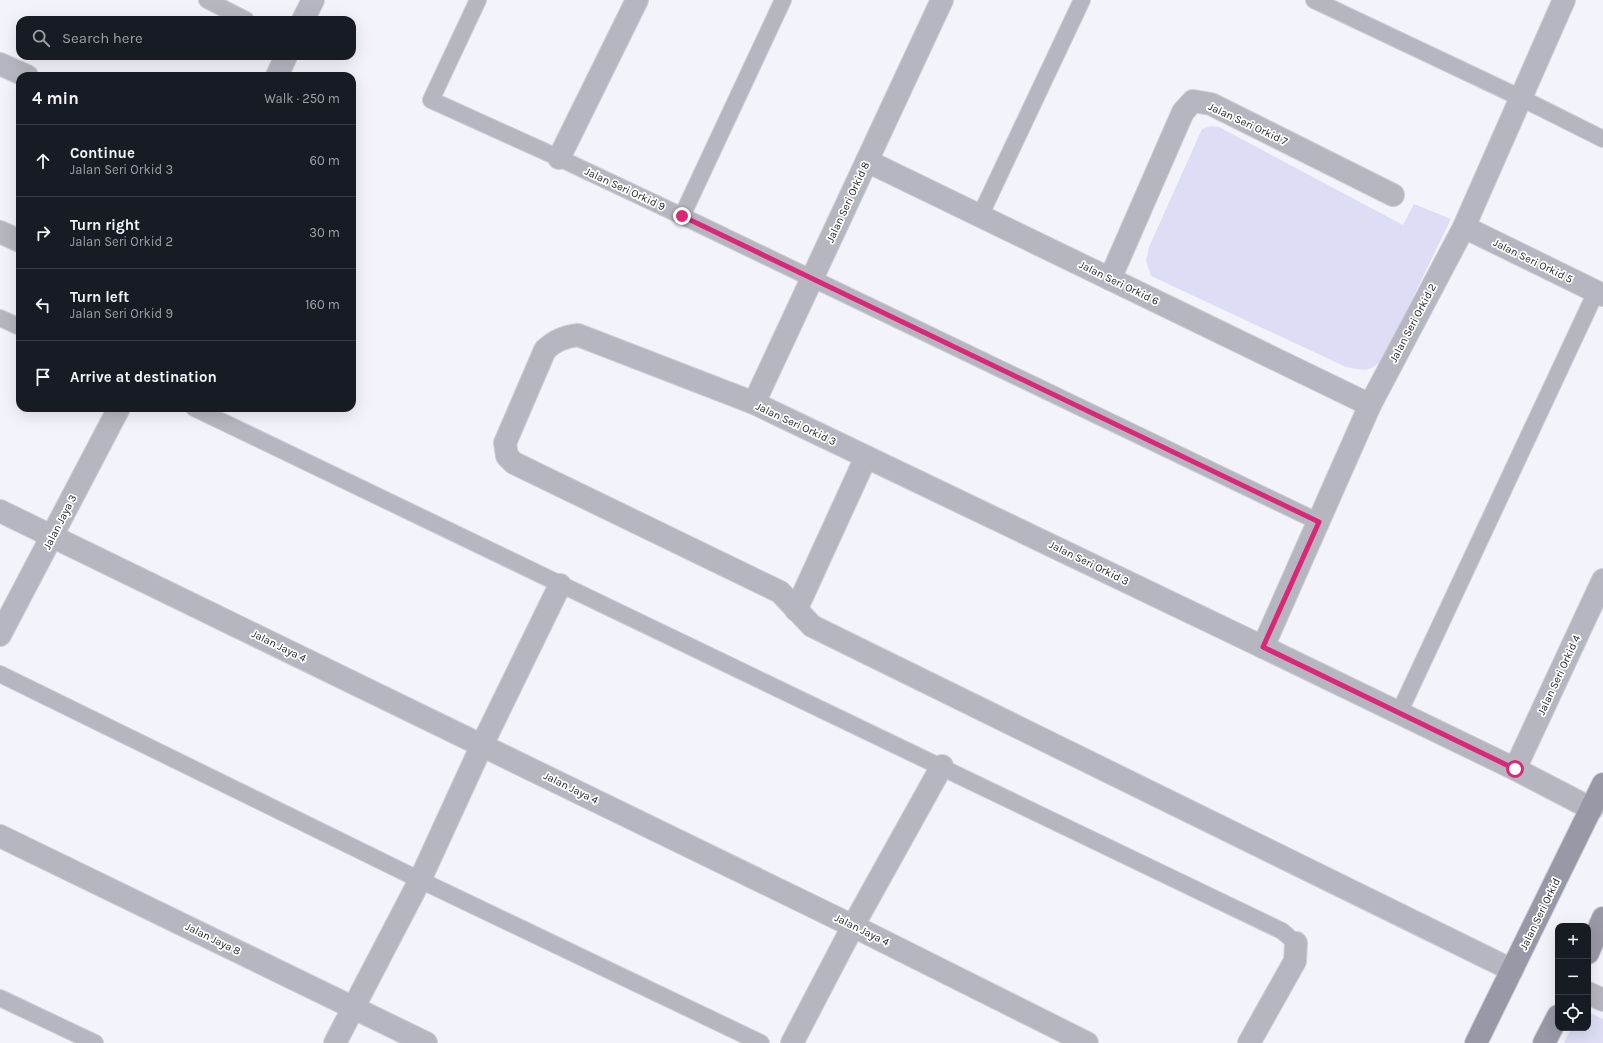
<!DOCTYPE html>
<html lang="en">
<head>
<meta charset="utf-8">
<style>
  :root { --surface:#171b24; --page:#20242c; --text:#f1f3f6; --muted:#9ea1a6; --line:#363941 }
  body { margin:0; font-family:Karla,sans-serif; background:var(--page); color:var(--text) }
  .controls { position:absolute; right:12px; bottom:12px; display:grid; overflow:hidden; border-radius:8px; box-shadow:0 4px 16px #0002 }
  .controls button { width:36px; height:36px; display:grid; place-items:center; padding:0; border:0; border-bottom:1px solid var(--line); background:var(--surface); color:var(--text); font:20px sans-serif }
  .stop { position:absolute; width:12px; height:12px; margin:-9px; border:3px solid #db2777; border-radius:50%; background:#fff }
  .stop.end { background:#db2777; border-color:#fff; box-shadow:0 1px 4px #0008 }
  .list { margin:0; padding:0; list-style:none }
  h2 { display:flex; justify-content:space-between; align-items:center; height:52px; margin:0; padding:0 16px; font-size:17px }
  h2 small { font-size:13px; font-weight:400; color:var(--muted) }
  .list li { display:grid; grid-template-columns:26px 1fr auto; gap:12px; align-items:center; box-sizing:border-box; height:72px; padding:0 16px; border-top:1px solid var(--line) }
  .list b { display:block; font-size:15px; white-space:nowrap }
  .list p { margin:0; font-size:13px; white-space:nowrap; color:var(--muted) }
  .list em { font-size:13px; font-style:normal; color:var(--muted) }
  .icon { flex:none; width:22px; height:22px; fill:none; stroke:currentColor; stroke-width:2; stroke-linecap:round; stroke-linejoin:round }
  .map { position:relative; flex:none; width:1603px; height:1043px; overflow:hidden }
  .search { position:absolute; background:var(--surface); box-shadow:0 4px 16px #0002; left:16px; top:16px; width:340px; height:44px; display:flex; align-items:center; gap:10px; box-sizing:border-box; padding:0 14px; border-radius:12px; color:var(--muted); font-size:15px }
  .panel { position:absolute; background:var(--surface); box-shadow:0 4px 16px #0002; left:16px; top:72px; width:340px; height:340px; border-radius:12px }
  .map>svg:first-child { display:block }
  .green { fill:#dddef6 }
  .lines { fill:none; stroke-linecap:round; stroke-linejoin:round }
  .lane-casing { stroke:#ceced6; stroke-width:18 }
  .street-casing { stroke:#ceced6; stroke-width:24 }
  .secondary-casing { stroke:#ceced6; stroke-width:24 }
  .lane { stroke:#b6b6c0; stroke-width:16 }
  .street { stroke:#b6b6c0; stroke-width:22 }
  .secondary { stroke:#9898a6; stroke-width:22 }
  .route { stroke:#db2777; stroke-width:5 }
  .labels { text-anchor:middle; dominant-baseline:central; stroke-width:3.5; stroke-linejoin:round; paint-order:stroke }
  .street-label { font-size:11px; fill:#23232b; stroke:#fff }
</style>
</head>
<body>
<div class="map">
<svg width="1603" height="1043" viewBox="0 0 1603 1043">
  <rect width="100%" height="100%" fill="#f3f3fc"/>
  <g class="green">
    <path d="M 1211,126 L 1219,127 L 1403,225 L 1414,204 L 1451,219 L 1384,357 C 1370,373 1366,371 1346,367 L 1151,276 L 1146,261 L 1149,247 L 1202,129 Z"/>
    <path d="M 1588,1012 L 1603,1019 L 1603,1043 L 1564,1043 L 1571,1028 L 1588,1028 Z"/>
  </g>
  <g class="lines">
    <g class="lane-casing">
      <g id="lane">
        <path d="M 207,0 L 246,20"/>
        <path d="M 478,0 L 431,100 L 559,158 L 682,216 L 1319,522"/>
        <path d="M 1314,0 L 1521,98 L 1603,139"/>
        <path d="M 682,216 L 783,0"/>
        <path d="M 980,216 L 1082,0"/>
        <path d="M 0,318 L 20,327"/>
        <path d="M 194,408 L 1282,931 L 1296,943"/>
        <path d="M 0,674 L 420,880 L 761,1043"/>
        <path d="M 1399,713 L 1596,292"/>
        <path d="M 0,998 L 95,1043"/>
      </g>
    </g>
    <g class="street-casing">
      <g id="street">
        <path d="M 303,20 L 313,0"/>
        <path d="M 0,64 L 27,76"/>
        <path d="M 277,76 L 286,56"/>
        <path d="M 559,158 L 637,0"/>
        <path d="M 867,161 L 1370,405"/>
        <path d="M 1464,227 L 1603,295"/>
        <path d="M 0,232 L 20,241"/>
        <path d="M 1110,279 L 1183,112 L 1193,101 L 1211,104 L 1393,195"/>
        <path d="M 754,403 L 942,0"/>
        <path d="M 0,511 L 853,926 L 1087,1043"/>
        <path d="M 796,610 L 866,457"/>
        <path d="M 0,635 L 119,408"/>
        <path d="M 1263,647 L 1370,405 L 1464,227 L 1564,0"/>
        <path d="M 1515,769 L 1603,580"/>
        <path d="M 0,836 L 426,1043"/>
        <path d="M 1512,970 L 812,626 L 780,592 L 514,463 L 507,456 L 505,443 L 545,350 C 556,340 564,337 578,335 L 754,403 L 1263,647 L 1515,769 L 1592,809"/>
        <path d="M 1588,993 L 1603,1000"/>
        <path d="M 335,1043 L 420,880 L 482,745 L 560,585"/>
        <path d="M 792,1043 L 853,926 L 942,766"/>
        <path d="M 1249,1043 L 1295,961 L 1296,943"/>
      </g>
    </g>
    <g class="secondary-casing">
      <g id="secondary">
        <path d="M 1588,953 L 1603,918"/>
        <path d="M 1476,1043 L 1603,784"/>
        <path d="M 1544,1043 L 1558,1016"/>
      </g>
    </g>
    <use href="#lane" class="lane"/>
    <use href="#street" class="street"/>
    <use href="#secondary" class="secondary"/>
  </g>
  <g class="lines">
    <path class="route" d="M 682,216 L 1319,522 L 1263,647 L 1515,769"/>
  </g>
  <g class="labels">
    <g class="street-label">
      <text transform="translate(1248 124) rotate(25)">Jalan Seri Orkid 7</text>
      <text transform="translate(625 189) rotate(25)">Jalan Seri Orkid 9</text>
      <text transform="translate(848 202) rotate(-65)">Jalan Seri Orkid 8</text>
      <text transform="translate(1533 261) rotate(26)">Jalan Seri Orkid 5</text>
      <text transform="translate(1119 283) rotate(26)">Jalan Seri Orkid 6</text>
      <text transform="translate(1413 323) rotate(-62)">Jalan Seri Orkid 2</text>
      <text transform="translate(796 424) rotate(25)">Jalan Seri Orkid 3</text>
      <text transform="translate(60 522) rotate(-63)">Jalan Jaya 3</text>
      <text transform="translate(1089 563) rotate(26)">Jalan Seri Orkid 3</text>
      <text transform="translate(279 646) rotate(26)">Jalan Jaya 4</text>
      <text transform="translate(1559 675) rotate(-65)">Jalan Seri Orkid 4</text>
      <text transform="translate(571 788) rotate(26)">Jalan Jaya 4</text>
      <text transform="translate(1540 914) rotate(-64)">Jalan Seri Orkid</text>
      <text transform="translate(862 930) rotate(26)">Jalan Jaya 4</text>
      <text transform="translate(213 939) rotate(26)">Jalan Jaya 8</text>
    </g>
  </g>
</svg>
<div class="controls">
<button>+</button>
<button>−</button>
<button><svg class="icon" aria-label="locate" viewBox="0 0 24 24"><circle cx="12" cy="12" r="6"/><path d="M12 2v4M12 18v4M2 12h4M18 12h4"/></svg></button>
</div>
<div class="stop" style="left:1515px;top:769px"></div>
<div class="stop end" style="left:682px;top:216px"></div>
<div class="search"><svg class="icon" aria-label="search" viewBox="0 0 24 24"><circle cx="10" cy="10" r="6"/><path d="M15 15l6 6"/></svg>Search here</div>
<section class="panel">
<h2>4 min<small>Walk · 250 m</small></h2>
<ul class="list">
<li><svg class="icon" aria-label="ahead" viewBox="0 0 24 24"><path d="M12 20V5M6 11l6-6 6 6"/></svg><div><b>Continue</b><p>Jalan Seri Orkid 3</p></div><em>60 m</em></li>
<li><svg class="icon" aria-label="right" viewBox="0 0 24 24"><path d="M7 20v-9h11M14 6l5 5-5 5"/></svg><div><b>Turn right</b><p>Jalan Seri Orkid 2</p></div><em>30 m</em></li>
<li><svg class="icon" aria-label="left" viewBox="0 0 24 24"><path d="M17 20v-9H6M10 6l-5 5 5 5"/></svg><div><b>Turn left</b><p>Jalan Seri Orkid 9</p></div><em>160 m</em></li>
<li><svg class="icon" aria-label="arrive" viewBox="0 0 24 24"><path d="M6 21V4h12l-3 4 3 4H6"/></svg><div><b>Arrive at destination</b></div></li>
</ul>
</section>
</div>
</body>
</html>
